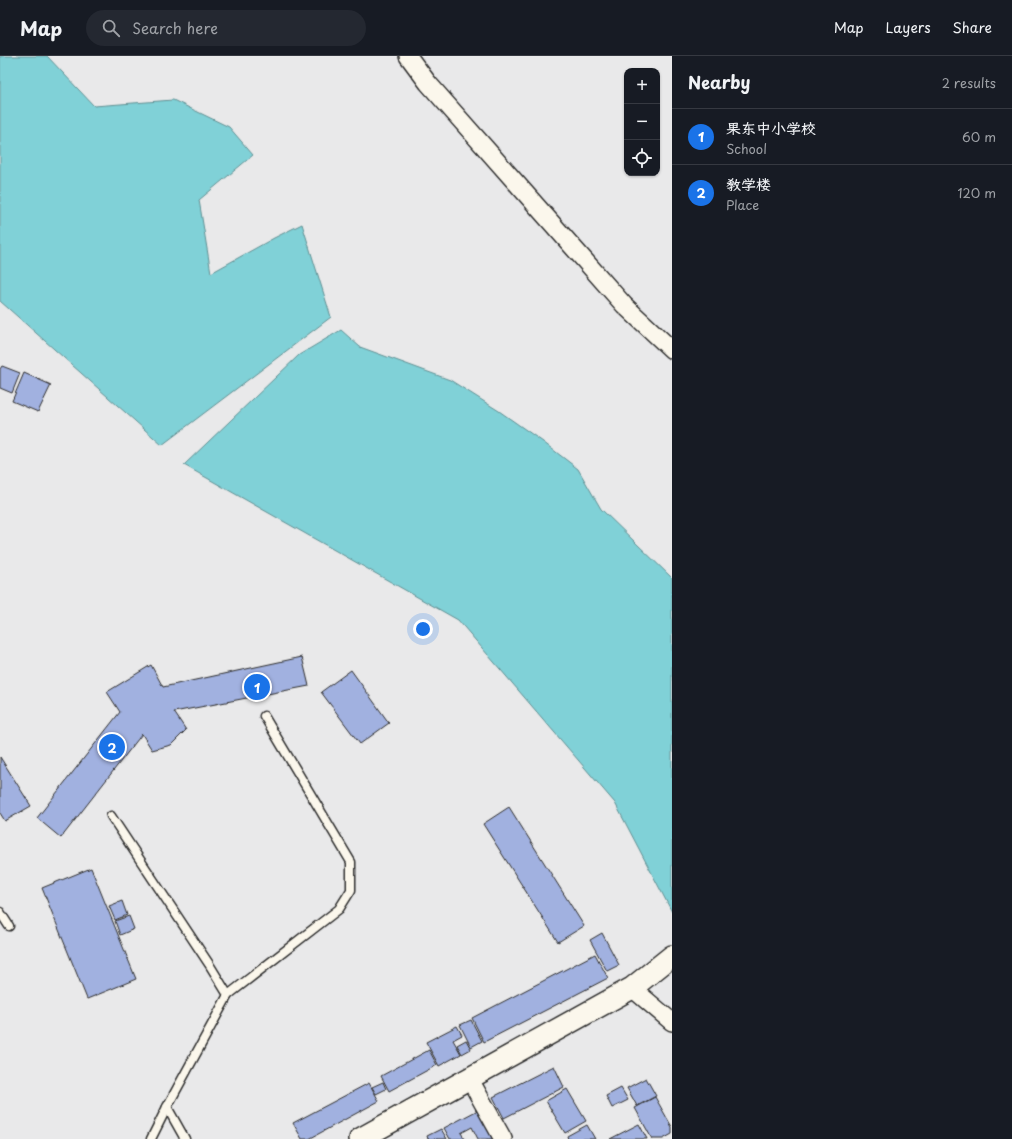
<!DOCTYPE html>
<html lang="en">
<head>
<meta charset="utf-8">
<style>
  :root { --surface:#171b24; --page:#242831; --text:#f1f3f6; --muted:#9ea1a6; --line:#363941; --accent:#1a73e8 }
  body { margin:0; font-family:"Playpen Sans","LXGW WenKai TC",sans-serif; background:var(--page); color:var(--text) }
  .controls { position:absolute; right:12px; top:12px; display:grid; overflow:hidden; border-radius:8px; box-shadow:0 1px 3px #0004 }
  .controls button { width:36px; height:36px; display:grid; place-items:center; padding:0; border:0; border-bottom:1px solid var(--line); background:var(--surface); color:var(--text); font:20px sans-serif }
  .you { position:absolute; left:423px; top:573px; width:14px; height:14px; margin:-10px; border:3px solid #fff; border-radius:50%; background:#1a73e8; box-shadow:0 0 0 6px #1a73e833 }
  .badge { display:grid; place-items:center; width:26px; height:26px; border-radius:50%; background:var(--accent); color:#fff; font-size:13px; font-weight:700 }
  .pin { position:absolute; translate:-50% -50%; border:2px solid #fff; box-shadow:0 1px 4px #0006 }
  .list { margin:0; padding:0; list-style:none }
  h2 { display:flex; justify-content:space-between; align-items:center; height:52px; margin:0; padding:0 16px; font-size:17px }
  h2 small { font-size:13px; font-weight:400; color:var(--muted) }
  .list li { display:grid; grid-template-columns:26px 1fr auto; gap:12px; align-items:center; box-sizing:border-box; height:56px; padding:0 16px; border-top:1px solid var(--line) }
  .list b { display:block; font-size:15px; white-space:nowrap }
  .list p { margin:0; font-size:13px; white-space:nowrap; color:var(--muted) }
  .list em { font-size:13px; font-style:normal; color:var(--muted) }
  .icon { flex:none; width:22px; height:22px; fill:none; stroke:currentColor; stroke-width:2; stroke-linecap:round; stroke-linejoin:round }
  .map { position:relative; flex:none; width:672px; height:1083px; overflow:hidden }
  header { display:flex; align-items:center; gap:24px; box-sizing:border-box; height:56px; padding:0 20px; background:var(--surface); border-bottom:1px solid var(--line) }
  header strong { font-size:19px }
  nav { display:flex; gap:22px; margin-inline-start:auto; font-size:14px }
  .search { width:280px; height:36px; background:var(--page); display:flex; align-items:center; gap:10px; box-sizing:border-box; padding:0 14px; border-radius:22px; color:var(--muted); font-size:15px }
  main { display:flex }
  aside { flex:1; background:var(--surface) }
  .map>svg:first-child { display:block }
  .water { fill:#80d1d7; stroke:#5e8f92 }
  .building { fill:#a1b1e0; stroke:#2b2b2b }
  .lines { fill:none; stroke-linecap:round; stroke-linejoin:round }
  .service-casing { stroke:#2b2b2b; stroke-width:11 }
  .minor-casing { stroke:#2b2b2b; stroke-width:20 }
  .tertiary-casing { stroke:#2b2b2b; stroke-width:24 }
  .service { stroke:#fbf7ec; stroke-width:8 }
  .minor { stroke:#fbf7ec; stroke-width:17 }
  .tertiary { stroke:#fbf7ec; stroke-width:21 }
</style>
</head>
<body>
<header>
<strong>Map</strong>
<div class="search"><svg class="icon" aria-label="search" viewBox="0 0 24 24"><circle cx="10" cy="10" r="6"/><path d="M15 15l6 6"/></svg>Search here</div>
<nav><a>Map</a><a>Layers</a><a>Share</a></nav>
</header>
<main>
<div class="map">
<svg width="672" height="1083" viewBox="0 0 672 1083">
  <rect width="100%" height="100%" fill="#e9e9ea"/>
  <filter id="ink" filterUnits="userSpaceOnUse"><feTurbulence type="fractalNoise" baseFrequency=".025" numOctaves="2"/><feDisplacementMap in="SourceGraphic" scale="8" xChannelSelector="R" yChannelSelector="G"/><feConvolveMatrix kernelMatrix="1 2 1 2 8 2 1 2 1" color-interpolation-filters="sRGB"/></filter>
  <g filter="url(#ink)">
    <g class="water">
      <path d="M 0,0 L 47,0 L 94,50 L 173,44 L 229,71 L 253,99 L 199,144 L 211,217 L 274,182 L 302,168 L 331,261 L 162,389 L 0,245 Z"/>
      <path d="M 341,274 L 360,291 L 450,324 L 499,355 L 543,386 L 578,413 L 601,453 L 672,522 L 672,856 L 615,747 L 458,564 L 184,409 L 299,299 Z"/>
    </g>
    <g class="building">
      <path d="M 2,310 L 20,317 L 12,337 L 0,332 L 0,313 Z"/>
      <path d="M 24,317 L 51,329 L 38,356 L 12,345 Z"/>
      <path d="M 302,601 L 309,630 L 174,656 L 186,674 L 171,689 L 152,694 L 142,678 L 61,782 L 37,762 L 120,656 L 107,636 L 151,609 L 163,631 Z"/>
      <path d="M 351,614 L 389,667 L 360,688 L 321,636 Z"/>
      <path d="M 0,701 L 31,750 L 5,765 L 0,757 Z"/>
      <path d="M 509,751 L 584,870 L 558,886 L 483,768 Z"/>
      <path d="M 91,812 L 136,923 L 87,943 L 42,832 Z"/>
      <path d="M 122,845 L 127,859 L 115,864 L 109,850 Z"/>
      <path d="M 129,860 L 134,873 L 120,879 L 115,865 Z"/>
      <path d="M 602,877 L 619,909 L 607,915 L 590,884 Z"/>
      <path d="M 595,898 L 608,922 L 484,986 L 472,962 Z"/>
      <path d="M 471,964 L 482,985 L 471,991 L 460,969 Z"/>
      <path d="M 457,970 L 462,979 L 453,984 L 461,998 L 439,1010 L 426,986 Z"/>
      <path d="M 466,984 L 471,993 L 462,998 L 457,989 Z"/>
      <path d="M 429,994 L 437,1009 L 389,1035 L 381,1020 Z"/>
      <path d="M 554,1010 L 564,1031 L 504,1062 L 493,1041 Z"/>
      <path d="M 646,1022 L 656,1040 L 637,1050 L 627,1032 Z"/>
      <path d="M 383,1026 L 386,1033 L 376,1038 L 372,1031 Z"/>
      <path d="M 369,1027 L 379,1045 L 309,1083 L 302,1083 L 293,1067 Z"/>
      <path d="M 621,1032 L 628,1044 L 612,1052 L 606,1040 Z"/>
      <path d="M 567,1033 L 586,1065 L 565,1077 L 546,1045 Z"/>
      <path d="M 655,1041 L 672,1071 L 672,1078 L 663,1083 L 652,1083 L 635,1052 Z"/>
      <path d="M 478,1054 L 493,1083 L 478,1083 L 472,1071 L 461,1077 L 465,1083 L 450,1083 L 444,1072 Z"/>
      <path d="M 639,1068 L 647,1083 L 610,1083 Z"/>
      <path d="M 587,1069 L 595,1083 L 568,1083 L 567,1080 Z"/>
      <path d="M 441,1073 L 447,1083 L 428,1083 L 427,1080 Z"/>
    </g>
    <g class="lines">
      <g class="service-casing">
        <g id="service">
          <path d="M 111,760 L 209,908 L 228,939 L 167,1051 L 151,1083"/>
          <path d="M 0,856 L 9,870"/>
          <path d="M 228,939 L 339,853 L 351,834 L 351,806 L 264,660"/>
          <path d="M 167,1051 L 185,1083"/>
        </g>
      </g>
      <g class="minor-casing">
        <g id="minor">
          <path d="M 408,0 L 428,27 L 624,249 L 672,294"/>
          <path d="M 632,932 L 672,966"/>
          <path d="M 469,1022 L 503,1083"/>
        </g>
      </g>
      <g class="tertiary-casing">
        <path id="tertiary" d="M 360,1083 L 632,932 L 672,900"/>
      </g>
      <use href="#service" class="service"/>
      <use href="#minor" class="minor"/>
      <use href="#tertiary" class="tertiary"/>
    </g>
  </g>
</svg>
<div class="controls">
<button>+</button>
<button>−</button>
<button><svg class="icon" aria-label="locate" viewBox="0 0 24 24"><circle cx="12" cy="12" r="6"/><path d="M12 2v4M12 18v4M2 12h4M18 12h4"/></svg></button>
</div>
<div class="you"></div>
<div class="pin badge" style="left:257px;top:631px">1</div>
<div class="pin badge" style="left:112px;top:691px">2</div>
</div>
<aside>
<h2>Nearby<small>2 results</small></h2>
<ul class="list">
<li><span class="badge">1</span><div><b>果东中小学校</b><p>School</p></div><em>60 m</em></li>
<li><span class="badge">2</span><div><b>教学楼</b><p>Place</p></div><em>120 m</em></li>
</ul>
</aside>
</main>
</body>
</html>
